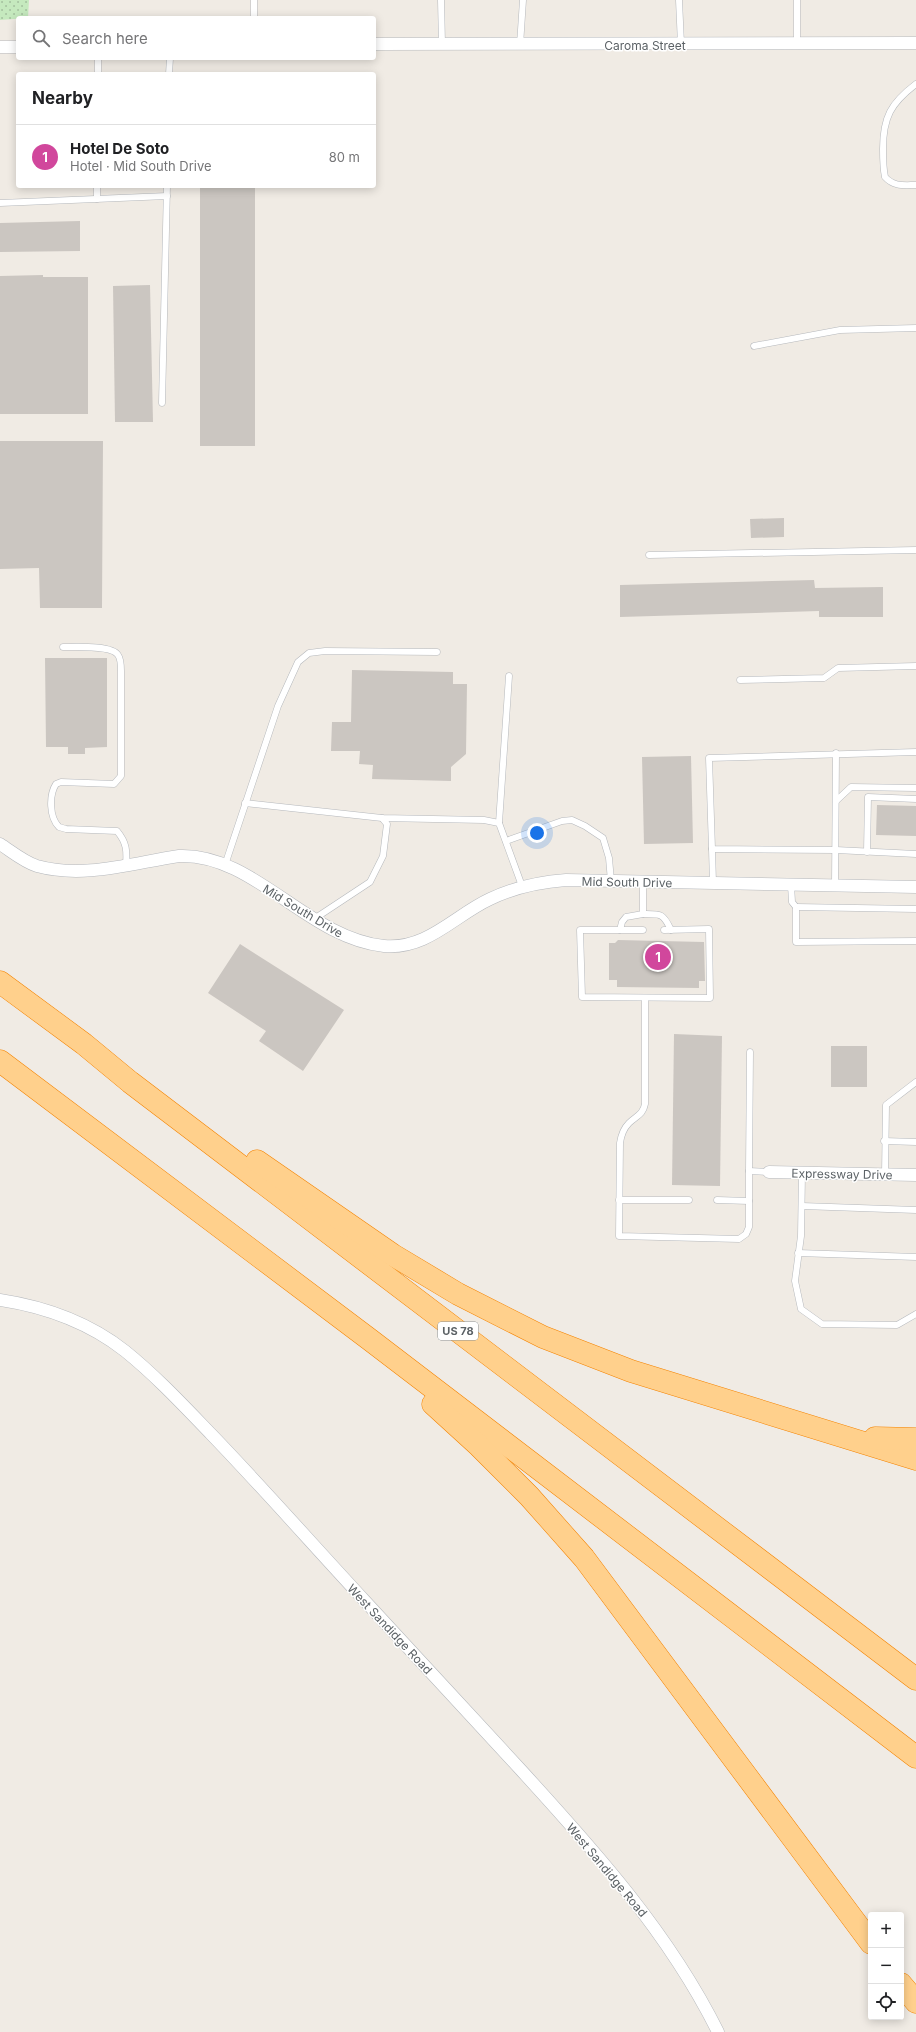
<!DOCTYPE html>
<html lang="en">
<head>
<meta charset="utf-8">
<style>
  :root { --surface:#fff; --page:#f2f2f2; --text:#202124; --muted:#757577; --line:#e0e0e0; --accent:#db2777 }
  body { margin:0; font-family:Inter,sans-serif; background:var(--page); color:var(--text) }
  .controls { position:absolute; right:12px; bottom:12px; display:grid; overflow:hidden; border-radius:4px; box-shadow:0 2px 10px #0003 }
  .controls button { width:36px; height:36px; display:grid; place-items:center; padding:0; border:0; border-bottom:1px solid var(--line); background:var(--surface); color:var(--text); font:20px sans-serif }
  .you { position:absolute; left:537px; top:833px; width:14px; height:14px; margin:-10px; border:3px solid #fff; border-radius:50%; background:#1a73e8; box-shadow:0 0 0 6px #1a73e833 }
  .badge { display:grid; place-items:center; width:26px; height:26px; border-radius:50%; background:var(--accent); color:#fff; font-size:13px; font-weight:700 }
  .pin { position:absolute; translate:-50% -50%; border:2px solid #fff; box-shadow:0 1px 4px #0006 }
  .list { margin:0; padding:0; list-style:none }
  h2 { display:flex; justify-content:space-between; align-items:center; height:52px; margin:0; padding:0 16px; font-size:17px }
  h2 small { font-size:13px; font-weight:400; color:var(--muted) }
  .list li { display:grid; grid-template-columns:26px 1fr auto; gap:12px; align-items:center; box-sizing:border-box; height:64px; padding:0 16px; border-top:1px solid var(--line) }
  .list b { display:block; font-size:15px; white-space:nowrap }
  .list p { margin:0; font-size:13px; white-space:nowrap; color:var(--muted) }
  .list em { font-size:13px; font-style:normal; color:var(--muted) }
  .icon { flex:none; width:22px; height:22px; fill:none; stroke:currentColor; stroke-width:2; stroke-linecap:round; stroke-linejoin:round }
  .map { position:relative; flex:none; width:916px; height:2032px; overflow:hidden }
  .search { position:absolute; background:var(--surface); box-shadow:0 2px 10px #0003; left:16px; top:16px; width:360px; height:44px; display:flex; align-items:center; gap:10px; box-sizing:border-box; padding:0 14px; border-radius:4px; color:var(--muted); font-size:15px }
  .panel { position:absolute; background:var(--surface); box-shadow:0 2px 10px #0003; left:16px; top:72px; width:360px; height:116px; border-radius:4px }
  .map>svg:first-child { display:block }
  .green { fill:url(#green-dots) }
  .building { fill:#cbc6c1 }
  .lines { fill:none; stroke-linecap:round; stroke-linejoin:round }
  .lane-casing { stroke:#b5b8bc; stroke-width:7 }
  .street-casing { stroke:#b5b8bc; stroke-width:13 }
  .highway-casing { stroke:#f48300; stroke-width:23 }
  .lane { stroke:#fff; stroke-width:6 }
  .street { stroke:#fff; stroke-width:12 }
  .highway { stroke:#ffd08c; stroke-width:22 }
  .labels { text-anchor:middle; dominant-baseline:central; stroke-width:3; stroke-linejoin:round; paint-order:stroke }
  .shield { fill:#fff; stroke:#8d9194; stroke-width:1 }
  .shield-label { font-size:11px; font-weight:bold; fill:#5c6266 }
  .street-label { font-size:12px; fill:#5c6266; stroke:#fff }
</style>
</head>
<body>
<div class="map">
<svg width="916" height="2032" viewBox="0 0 916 2032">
  <defs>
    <pattern id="green-dots" width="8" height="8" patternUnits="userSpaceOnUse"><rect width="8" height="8" fill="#c5e9be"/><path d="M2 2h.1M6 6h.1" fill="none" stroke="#a3c09e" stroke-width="1.8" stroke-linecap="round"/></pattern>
  </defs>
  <rect width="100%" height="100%" fill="#f0ebe4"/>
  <path class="green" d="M 0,0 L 29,0 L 28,18 L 0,20 Z"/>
  <g class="building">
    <rect x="200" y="186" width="55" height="260"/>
    <path d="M 80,221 L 80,251 L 0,252 L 0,223 Z"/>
    <path d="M 43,275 L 43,277 L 88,277 L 88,414 L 0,414 L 0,276 Z"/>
    <path d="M 150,285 L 153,422 L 115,422 L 113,286 Z"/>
    <path d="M 0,441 L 103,441 L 102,608 L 40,608 L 39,568 L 0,569 Z"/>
    <path d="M 784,518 L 784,537 L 751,538 L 750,519 Z"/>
    <path d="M 814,580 L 815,588 L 883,587 L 883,617 L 819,617 L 819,611 L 620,617 L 620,585 Z"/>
    <path d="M 45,658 L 107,658 L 107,747 L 85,748 L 85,754 L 68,754 L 68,747 L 46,747 Z"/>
    <path d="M 352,670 L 453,672 L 453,684 L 467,684 L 466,754 L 451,767 L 451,781 L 372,779 L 373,765 L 359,764 L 360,751 L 331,751 L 332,722 L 351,722 Z"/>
    <path d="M 691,756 L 693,843 L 644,844 L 642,757 Z"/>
    <path d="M 877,805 L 916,806 L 916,836 L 876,835 Z"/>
    <path d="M 618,940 L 704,942 L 705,981 L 699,981 L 699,988 L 617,987 L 617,980 L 609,980 L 609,943 L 615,943 Z"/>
    <path d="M 240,944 L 344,1010 L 303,1071 L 259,1041 L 266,1031 L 208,993 Z"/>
    <path d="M 674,1034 L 722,1036 L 720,1186 L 672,1185 Z"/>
    <rect x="831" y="1046" width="36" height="41"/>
  </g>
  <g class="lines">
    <g class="lane-casing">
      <g id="lane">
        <path d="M 254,0 L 254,18"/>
        <path d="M 441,0 L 442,44"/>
        <path d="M 679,0 L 681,44"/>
        <path d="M 797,44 L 797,0"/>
        <path d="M 520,45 L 523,0"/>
        <path d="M 98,74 L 98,58"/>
        <path d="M 169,74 L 170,58"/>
        <path d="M 916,84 C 891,103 883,117 883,149 C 883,159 883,168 885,177 C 894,187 904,185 916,185"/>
        <path d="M 97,199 L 97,186"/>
        <path d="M 0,203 L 167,196"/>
        <path d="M 754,346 L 840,330 L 916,328"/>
        <path d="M 162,403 L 167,186"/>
        <path d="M 649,555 L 916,550"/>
        <path d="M 63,647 C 75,647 112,645 118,655 C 121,659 121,666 121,671 L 121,776 L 114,784 L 61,782 L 56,784 C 49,795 49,817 59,827 L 66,829 L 117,831 C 127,843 127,851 126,866"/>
        <path d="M 740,680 L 824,678 L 838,668 L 916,666"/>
        <path d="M 916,752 L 709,758 L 712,849 L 836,850 L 916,854"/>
        <path d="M 836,801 L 851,787 L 916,788"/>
        <path d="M 245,803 L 382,818 L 484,820 L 499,823 L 522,886"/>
        <path d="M 499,823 L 509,676"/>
        <path d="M 506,841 L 562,821 L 572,820 L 585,826 L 603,838 L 609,858 L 611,881"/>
        <path d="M 712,849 L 713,883"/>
        <path d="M 867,852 L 868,797 L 916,799"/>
        <path d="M 225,865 L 278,706 L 298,662 L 309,653 L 325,651 L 437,652"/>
        <path d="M 643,882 L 643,914 L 626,917 L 622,922 L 620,930 L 580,930 L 582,997 L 710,998 L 709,929 L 664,930"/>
        <path d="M 791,885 L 792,902 L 796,907 L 796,942 L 916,941"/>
        <path d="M 835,886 L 836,753"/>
        <path d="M 796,907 L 916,909"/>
        <path d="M 643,914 C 661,914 663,913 671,930"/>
        <path d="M 314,919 L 370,882 L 383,856 L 387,824 L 382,818"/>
        <path d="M 620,930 L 643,930"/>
        <path d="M 645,998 L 645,1104 C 643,1115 636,1116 629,1123 C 623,1129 621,1136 620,1143 L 619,1236 L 739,1239 L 746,1234 L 749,1227 L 749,1171 L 769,1172"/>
        <path d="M 884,1141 L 916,1142"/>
        <path d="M 749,1171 L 750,1052"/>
        <path d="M 802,1173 L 801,1236 L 795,1281 L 801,1309 L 822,1324 L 897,1325 L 916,1314"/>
        <path d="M 885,1175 L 886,1105 L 916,1082"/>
        <path d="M 619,1200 L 689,1200"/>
        <path d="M 717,1200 L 749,1201"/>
        <path d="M 802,1206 L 916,1210"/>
        <path d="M 798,1253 L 916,1257"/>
      </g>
    </g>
    <g class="street-casing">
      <g id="street">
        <path d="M 374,44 L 916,43"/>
        <path d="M 0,47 L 18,47"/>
        <path d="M 0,844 C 11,851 24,862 37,866 C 84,879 132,863 179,856 C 254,853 307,938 384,946 C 427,950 455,915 490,899 C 515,887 539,882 566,880 L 916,887"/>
        <path d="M 769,1172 L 916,1175"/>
        <path d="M 0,1300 C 46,1307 88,1322 125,1351 C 156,1376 183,1405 211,1434 C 263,1488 313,1545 364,1600 C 416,1656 468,1713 520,1769 C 594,1850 669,1933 718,2032"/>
      </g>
    </g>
    <g class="highway-casing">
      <g id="highway">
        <path d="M 0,982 L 84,1044 L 130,1082 L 916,1679"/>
        <path d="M 0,1061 L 369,1339 L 916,1757"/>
        <path d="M 257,1161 L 393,1255 L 458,1294 L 543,1337 L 631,1371 L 916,1459"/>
        <path d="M 433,1404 L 479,1446 L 529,1496 L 584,1558 L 871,1943"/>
        <path d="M 875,1438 L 916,1439"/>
        <path d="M 901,1984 L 916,2002"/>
      </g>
    </g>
    <use href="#lane" class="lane"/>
    <use href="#street" class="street"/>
    <use href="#highway" class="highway"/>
  </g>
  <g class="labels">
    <rect class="shield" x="438" y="1322" width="40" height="18" rx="3"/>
    <g class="shield-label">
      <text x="458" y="1331">US 78</text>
    </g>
    <g class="street-label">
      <text x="645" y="45">Caroma Street</text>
      <text transform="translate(627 882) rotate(1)">Mid South Drive</text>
      <text transform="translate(303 911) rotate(31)">Mid South Drive</text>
      <text transform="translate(842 1174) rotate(1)">Expressway Drive</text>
      <text transform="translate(390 1629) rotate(47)">West Sandidge Road</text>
      <text transform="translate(607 1870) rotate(50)">West Sandidge Road</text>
    </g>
  </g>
</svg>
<div class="controls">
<button>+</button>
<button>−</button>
<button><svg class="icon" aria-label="locate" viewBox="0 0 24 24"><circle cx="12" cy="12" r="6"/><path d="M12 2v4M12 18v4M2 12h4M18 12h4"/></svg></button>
</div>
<div class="you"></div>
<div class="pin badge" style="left:658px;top:957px;background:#d1479c">1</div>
<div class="search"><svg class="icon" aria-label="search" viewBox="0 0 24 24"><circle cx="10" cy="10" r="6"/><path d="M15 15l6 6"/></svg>Search here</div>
<section class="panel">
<h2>Nearby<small></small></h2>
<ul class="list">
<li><span class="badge" style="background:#d1479c">1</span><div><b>Hotel De Soto</b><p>Hotel · Mid South Drive</p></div><em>80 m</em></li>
</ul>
</section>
</div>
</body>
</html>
